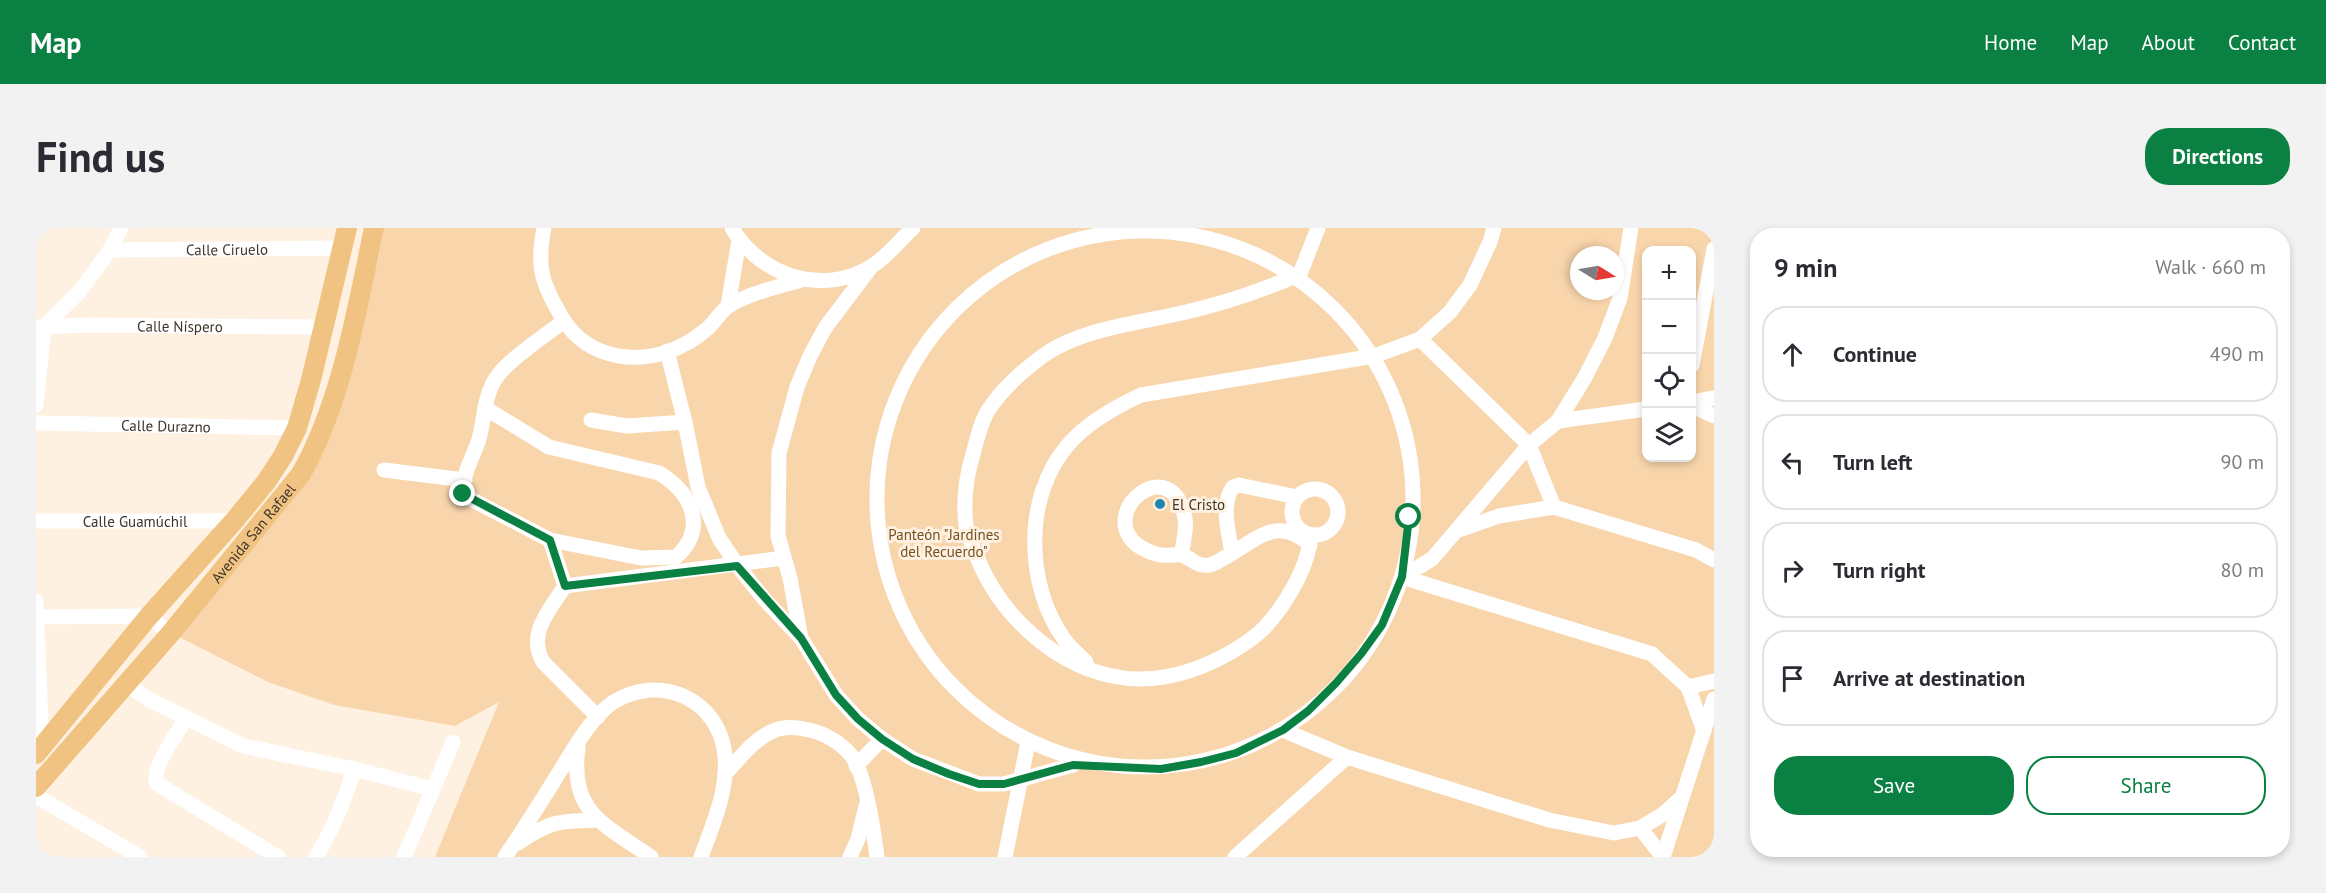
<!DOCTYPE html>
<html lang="en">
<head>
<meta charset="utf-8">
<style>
  :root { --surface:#fff; --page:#f2f2f3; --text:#2b2b33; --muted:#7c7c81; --line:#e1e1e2; --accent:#0b8043 }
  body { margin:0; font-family:"PT Sans",sans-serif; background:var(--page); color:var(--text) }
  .controls { position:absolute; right:18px; top:18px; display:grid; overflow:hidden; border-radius:12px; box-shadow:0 3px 9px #0003 }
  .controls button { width:54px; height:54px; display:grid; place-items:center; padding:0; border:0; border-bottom:2px solid var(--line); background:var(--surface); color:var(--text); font:30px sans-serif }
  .compass { position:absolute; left:1534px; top:18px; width:54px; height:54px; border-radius:50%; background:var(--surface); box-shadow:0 3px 9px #0003; rotate:101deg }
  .stop { position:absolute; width:18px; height:18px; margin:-14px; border:4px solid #0b8043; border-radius:50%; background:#fff }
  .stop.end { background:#0b8043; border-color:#fff; box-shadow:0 2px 6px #0008 }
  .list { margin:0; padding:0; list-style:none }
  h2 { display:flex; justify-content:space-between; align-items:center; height:78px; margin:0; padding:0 24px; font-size:26px }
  h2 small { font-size:20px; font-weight:400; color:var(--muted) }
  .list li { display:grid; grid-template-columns:39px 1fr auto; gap:18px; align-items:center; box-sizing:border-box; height:96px; margin:0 12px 12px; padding:0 12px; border:2px solid var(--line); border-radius:24px }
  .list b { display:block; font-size:22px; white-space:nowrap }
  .list em { font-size:20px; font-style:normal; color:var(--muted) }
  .actions { display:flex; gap:12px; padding:18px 24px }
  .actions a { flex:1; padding:14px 0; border:2px solid var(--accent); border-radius:24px; text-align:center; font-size:21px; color:var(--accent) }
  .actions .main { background:var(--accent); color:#fff }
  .icon { flex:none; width:33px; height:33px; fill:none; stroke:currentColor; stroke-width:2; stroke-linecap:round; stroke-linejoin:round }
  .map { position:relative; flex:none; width:1678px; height:629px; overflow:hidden; border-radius:24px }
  header { display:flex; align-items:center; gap:36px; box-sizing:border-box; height:84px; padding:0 30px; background:var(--accent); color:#fff }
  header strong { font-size:28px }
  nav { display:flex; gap:33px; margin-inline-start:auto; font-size:21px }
  .intro { display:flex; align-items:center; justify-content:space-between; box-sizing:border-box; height:144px; padding:0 36px }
  h1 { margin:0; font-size:42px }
  .button { padding:15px 27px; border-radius:24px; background:var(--accent); color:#fff; font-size:21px; font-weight:700 }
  main { display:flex; gap:36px; padding:0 36px }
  aside { flex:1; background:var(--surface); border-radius:24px; box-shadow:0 3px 9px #0003 }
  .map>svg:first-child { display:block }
  .green { fill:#f9d5ac; fill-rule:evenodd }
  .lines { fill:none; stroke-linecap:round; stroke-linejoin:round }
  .minor { stroke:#fff; stroke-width:15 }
  .major { stroke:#f1c382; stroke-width:20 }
  .route { stroke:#0b8043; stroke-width:8 }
  .poi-dot { fill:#1f86af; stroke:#fef1e1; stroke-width:2 }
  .labels { text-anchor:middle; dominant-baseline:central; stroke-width:6; stroke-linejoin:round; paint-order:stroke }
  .street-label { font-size:15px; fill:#3d342a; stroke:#fef1e1 }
  .poi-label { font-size:15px; fill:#3d342a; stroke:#fef1e1; text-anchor:start }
  .park-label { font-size:15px; fill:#745021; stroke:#fef1e1 }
</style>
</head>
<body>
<header>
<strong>Map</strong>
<nav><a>Home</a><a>Map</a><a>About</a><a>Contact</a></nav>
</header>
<div class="intro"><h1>Find us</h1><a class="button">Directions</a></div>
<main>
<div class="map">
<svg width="1678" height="629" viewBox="0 0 1678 629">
  <rect width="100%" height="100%" fill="#fef1e1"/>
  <path class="green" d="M 348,0 L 1678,0 L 1678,629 L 399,629 L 463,474 L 419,498 L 298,477 L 232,454 L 139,407 L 267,247 L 319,113 L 342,32 ZM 1610,22 L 1656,22 L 1656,230 L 1610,230 ZM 1543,27 L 1579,27 L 1579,63 L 1543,63 Z"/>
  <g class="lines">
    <g class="minor">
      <path d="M 508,0 C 500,40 506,56 527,91 C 553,133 608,139 649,116 C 657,112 665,106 672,100 C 680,93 685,82 694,77 C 716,64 743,59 768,51"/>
      <path d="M 696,0 C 724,48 787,69 836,38 C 852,28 863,13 877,0"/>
      <circle cx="1109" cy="271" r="268"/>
      <path id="s1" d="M 74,22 L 307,20"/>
      <path d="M 692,78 L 703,12"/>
      <path d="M 528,93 C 510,107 476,129 463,146 C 448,164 449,189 443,211 C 439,226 421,255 429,268 L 514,312 L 529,358"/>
      <path id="s2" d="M 0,99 L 51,97 L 288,99"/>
      <path d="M 1384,111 L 1493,217 L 1518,279"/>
      <path d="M 631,123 L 649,194 L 662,259 L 683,310 L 701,337 L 729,372 L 765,410 L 800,467 L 822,491 L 846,511 L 877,531 L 943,556 L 968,556 L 1037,537"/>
      <path d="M 1656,137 L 1678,21"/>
      <path d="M 1656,174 L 1678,170"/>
      <path d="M 0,177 L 8,99 L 44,63 L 74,22 L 85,0"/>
      <path d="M 1656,178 L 1678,188"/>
      <path d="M 449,180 L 513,219 L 623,245 C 656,265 672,300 640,329 L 605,330 L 514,312"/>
      <path d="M 555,192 L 591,198 L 649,194"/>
      <path d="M 1522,193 L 1610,181"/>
      <path id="s3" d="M 0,195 L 261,200"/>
      <path d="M 348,242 L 429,252"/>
      <circle cx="1279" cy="284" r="23"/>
      <path id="s4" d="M 0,293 L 198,293"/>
      <path d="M 1423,302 L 1463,288 L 1518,279 L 1660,322 L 1678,332"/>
      <path d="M 1274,307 C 1274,337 1249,378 1228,400 C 1213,415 1195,425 1176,434 C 1148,447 1113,455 1082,449 C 1020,439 967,389 943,334 C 938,322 932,309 930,297 C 927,273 930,249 937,226 C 941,211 945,193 953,181 C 966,161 989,141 1008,127 C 1046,100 1105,95 1150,84 C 1189,75 1227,62 1264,46 L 1282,0"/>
      <path d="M 1196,325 C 1193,306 1184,276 1197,259 L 1203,257 L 1261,269"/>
      <path d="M 1145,327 C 1147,316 1151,302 1149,290 C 1136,222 1060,283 1101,317 C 1107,321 1119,327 1126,327 C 1132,328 1139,326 1145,327 C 1157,330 1159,339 1173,337 C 1179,336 1184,332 1190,329 C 1221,311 1242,287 1274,317"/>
      <path d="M 1366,349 L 1396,331 L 1493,217 L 1522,193 L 1548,151 L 1569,110 L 1584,70 L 1595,0"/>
      <path d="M 1366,349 L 1616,426 L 1652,459 L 1668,503"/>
      <path d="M 0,373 L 6,520"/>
      <path d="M 0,389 L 113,388 L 134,406"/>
      <path d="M 765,410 L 754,350 L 742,308 L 743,225 L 761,159 L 774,128 L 789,100 L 835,39"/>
      <path d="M 1050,434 C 1043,427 1034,420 1028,411 C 990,358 987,270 1031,218 C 1050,195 1079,179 1105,167 L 1338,128 L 1384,111 L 1414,84 L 1434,57 L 1454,14 L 1458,0"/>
      <path d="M 90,456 L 114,472 L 207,518 L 318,541 L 396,561"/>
      <path d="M 1652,459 L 1678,453"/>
      <path d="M 562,489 L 507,434 C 491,405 513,383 529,358 L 748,330"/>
      <path d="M 151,490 C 141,505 117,537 120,555 L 242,629"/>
      <path d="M 1247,502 L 1311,529 L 1513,592 L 1578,605 L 1604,600 L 1626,587 L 1646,569"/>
      <path d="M 542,519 C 533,585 568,596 615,629"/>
      <path d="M 820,538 L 846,511"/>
      <path d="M 689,546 C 703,531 718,511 737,503 C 748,498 761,499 773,502 C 788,505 805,515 815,527 C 830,546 838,605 841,629"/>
      <path d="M 0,568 L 104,629"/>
      <path d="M 1604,600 L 1627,629"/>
      <path d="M 482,615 C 515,592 524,593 563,592"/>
      <path d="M 280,629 C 297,601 309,573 318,541"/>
      <path d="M 368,629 L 417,514"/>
      <path d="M 469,629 C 485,605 501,580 516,556 C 532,531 552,492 576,475 C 623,444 684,471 689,528 C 692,563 677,596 665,629"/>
      <path d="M 814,629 L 822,611 L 830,578"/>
      <path d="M 969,629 L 992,514"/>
      <path d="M 1199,629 L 1311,529"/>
      <path d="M 1627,629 L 1678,471"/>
    </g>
    <g class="major">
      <path d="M 0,526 L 113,388 L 198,293 L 230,254 L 247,228 L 261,200 L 275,152 L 311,0"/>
      <path id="s5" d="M 0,559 L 134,406 L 265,246 C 306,173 321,81 338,0"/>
    </g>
  </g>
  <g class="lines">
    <path class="route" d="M 427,266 L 514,312 L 529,358 L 701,338 L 765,410 L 800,467 L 822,491 L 846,511 L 877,531 L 913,546 L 943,556 L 968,556 L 1037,537 L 1125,541 L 1165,534 L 1200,525 L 1247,502 L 1272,483 L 1300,455 L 1325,426 L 1346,397 L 1366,349 L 1373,289"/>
  </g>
  <circle class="poi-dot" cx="1124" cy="276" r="6"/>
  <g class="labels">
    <g class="street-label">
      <text stroke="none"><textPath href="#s1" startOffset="117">Calle Ciruelo</textPath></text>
      <text stroke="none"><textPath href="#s2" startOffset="144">Calle Níspero</textPath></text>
      <text stroke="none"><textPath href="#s3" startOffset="130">Calle Durazno</textPath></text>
      <text stroke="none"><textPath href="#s4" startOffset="99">Calle Guamúchil</textPath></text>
      <text stroke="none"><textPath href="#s5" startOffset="334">Avenida San Rafael</textPath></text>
    </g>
    <g class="poi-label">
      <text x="1136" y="276">El Cristo</text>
    </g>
    <g class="park-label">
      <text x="908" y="306">Panteón "Jardines<tspan x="908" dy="17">del Recuerdo"</tspan></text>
    </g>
  </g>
</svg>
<div class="controls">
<button>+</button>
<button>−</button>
<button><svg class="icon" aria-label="locate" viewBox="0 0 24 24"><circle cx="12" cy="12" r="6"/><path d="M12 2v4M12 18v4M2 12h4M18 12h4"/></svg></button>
<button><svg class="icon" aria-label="layers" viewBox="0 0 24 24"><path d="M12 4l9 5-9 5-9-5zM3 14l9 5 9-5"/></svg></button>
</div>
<svg class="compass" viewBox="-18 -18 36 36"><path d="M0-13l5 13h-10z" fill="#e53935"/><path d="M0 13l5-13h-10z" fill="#7c7c81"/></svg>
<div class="stop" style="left:1373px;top:289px"></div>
<div class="stop end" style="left:427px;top:266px"></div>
</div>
<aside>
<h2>9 min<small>Walk · 660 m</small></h2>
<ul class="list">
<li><svg class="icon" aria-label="ahead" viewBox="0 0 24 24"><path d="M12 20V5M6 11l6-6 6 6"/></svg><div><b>Continue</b></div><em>490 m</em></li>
<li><svg class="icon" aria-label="left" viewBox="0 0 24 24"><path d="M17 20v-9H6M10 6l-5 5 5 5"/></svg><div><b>Turn left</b></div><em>90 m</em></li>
<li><svg class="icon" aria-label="right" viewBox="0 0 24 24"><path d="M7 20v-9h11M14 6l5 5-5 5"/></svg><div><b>Turn right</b></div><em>80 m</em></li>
<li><svg class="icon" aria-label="arrive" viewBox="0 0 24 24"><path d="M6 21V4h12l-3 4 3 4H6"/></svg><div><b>Arrive at destination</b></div></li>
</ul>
<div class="actions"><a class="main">Save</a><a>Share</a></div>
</aside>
</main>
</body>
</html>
